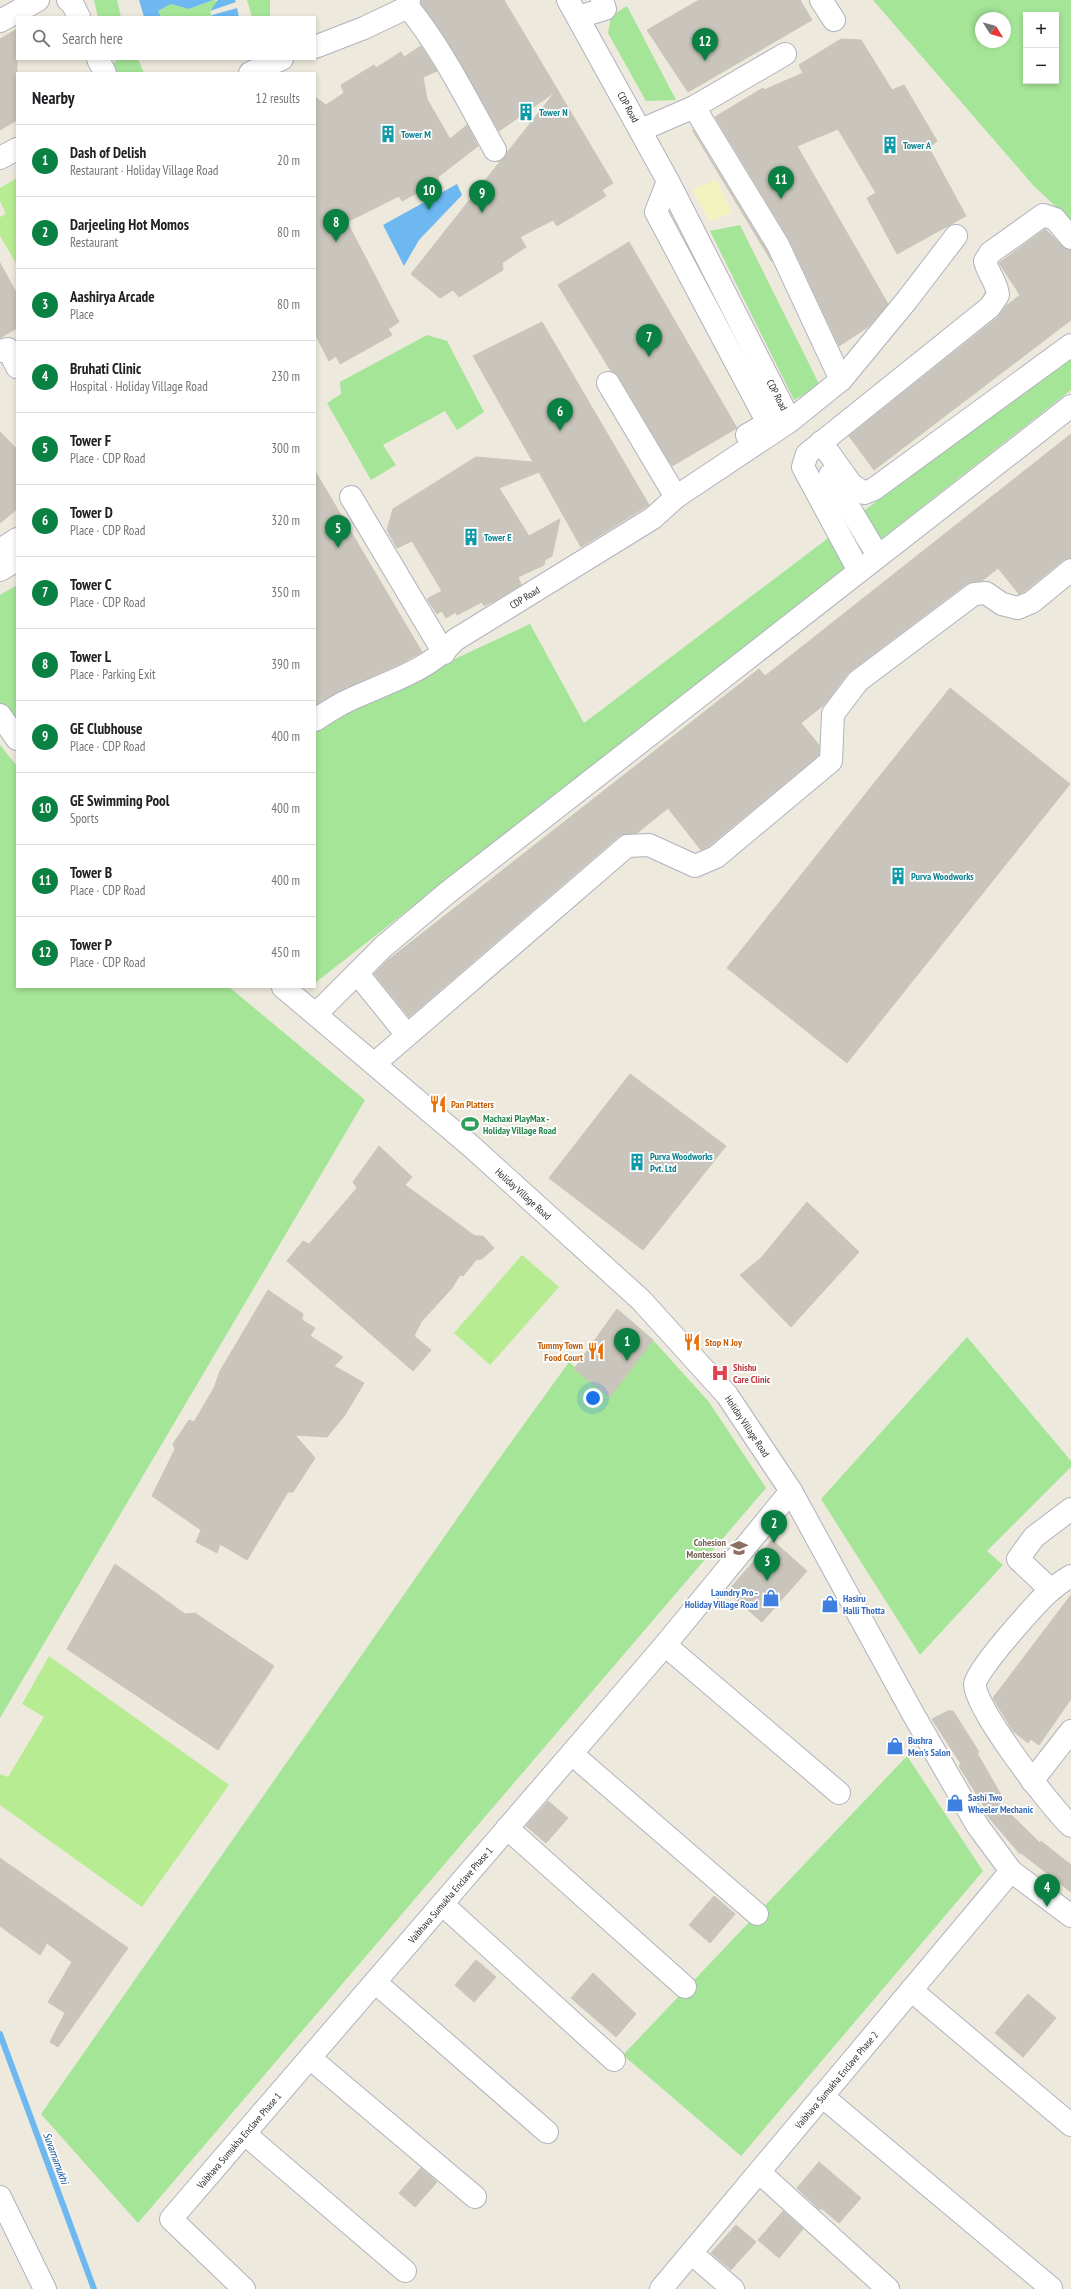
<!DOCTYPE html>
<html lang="en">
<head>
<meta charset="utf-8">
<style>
  :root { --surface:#fff; --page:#f6f6f6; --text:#202124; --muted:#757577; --line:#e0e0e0; --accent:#0b8043 }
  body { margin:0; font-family:"PT Sans Narrow",sans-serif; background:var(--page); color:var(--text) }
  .controls { position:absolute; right:12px; top:12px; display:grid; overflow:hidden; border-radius:0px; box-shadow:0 2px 6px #0003 }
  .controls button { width:36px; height:36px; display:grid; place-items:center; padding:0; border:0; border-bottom:1px solid var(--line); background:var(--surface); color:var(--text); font:20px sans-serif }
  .compass { position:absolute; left:975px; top:12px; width:36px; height:36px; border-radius:50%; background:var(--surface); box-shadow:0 2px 6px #0003; rotate:127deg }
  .you { position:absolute; left:593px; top:1398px; width:14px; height:14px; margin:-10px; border:3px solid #fff; border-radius:50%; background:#1a73e8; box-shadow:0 0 0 6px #1a73e833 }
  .badge { display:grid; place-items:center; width:26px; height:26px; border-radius:50%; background:var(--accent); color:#fff; font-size:13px; font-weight:700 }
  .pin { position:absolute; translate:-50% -33px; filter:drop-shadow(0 1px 2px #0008) }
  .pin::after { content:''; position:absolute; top:21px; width:14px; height:12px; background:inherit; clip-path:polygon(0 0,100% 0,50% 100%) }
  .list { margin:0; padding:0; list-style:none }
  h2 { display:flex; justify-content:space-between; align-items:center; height:52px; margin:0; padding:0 16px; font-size:17px }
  h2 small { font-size:13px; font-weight:400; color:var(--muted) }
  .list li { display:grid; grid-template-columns:26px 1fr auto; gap:12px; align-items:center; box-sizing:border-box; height:72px; padding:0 16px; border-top:1px solid var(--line) }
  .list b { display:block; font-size:15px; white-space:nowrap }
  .list p { margin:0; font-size:13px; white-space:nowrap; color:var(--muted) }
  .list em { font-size:13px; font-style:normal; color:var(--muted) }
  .icon { flex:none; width:22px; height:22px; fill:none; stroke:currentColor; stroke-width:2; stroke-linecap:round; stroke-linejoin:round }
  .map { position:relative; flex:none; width:1071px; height:2289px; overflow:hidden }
  .search { position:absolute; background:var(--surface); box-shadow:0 2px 6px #0003; left:16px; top:16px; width:300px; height:44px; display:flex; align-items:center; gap:10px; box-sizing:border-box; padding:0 14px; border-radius:0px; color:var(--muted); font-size:15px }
  .panel { position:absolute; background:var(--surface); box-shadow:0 2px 6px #0003; left:16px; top:72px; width:300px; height:916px; border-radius:0px }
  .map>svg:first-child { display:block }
  .green { fill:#a5e598; fill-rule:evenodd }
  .sand { fill:#f2f3bf }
  .pitch { fill:#b8ec93 }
  .water { fill:#6db8f1 }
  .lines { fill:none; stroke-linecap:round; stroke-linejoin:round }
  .stream { stroke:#6db8f1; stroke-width:6 }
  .building { fill:#c9c5bc; stroke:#c9c5b6 }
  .minor-casing { stroke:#b1b1bf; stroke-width:24 }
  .tertiary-casing { stroke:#b1b1bf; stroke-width:24 }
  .minor { stroke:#fff; stroke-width:22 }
  .tertiary { stroke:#fff; stroke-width:22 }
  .labels { text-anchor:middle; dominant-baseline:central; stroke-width:3.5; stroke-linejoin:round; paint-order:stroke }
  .street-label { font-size:10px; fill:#2b2b2b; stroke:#fff }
  .culture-label { font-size:10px; font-weight:bold; fill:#0d838f; stroke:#fff; text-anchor:start }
  .food-label { font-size:10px; font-weight:bold; fill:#c56008; stroke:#fff; text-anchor:start }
  .leisure-label { font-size:10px; font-weight:bold; fill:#27864d; stroke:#fff; text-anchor:start }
  .health-label { font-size:10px; font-weight:bold; fill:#be3a42; stroke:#fff; text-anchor:start }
  .education-label { font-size:10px; font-weight:bold; fill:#785e54; stroke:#fff; text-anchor:end }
  .shop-label { font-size:10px; font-weight:bold; fill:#366cbe; stroke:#fff; text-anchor:start }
  .water-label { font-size:11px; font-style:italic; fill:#0a53a0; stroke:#fff }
</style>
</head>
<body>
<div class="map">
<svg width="1071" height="2289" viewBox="0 0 1071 2289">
  <rect width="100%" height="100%" fill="#ede9dd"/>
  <g class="green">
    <path d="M 94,0 L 117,0 L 121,17 L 98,17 Z"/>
    <path d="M 213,0 L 218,1 L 210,11 L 212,17 L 161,17 L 158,11 L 171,4 L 189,9 Z"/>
    <path d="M 247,0 L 270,0 L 270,17 L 252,17 Z"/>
    <path d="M 873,0 L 1071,0 L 1071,221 L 1033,185 ZM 1026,15 L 1056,15 L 1056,81 L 1026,81 ZM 981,18 L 1005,18 L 1005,42 L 981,42 Z"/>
    <path d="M 627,6 L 676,100 L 646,101 L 608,33 L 611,16 Z"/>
    <path d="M 114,59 L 138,59 L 144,73 L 114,73 L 109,64 L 116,62 Z"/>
    <path d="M 740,225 L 820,386 L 794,400 L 710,231 Z"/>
    <path d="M 427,335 L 447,341 L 484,412 L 457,430 L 445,411 L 383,445 L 396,465 L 371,480 L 327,403 L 341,394 L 340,382 Z"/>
    <path d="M 1071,354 L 1071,390 L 315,983 L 315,728 L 403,683 L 530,624 L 584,723 Z"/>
    <path d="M 17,585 L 17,725 L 0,702 L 0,595 Z"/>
    <path d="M 0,745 L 17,766 L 17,987 L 229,987 L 365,1100 L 0,1718 Z"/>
    <path d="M 967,1337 L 1071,1461 L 1071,1467 L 987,1551 L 1003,1565 L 920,1655 L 821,1499 Z"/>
    <path d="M 653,1340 L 709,1402 L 766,1488 L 138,2223 L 41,2114 L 491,1470 L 569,1362 L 610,1397 Z"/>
    <path d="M 907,1756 L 983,1871 L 741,2156 L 623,2055 Z"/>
  </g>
  <path class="sand" d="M 716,180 L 732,212 L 710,222 L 692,190 Z"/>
  <g class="pitch">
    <path d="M 17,178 L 17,265 L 0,236 L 0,217 L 6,214 L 0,201 L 0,188 Z"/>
    <path d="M 522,1255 L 559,1287 L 490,1365 L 454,1333 Z"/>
    <path d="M 49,1656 L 229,1785 L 142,1907 L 0,1805 L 0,1774 L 8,1777 L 44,1717 L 22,1704 Z"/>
  </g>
  <g class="water">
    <path d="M 139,0 L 213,0 L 189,9 L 171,4 L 158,11 L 161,17 L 144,17 Z"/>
    <path d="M 218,0 L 235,0 L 236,2 L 210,11 Z"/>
    <path d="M 237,8 L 239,17 L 212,17 L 212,15 Z"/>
    <path d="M 457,184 L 462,195 L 419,240 L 404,266 L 383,225 Z"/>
  </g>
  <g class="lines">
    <path class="stream" d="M 0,2034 L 94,2289"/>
  </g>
  <g class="building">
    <path d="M 421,0 L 504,0 L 613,183 L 602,190 L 606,196 L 557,226 L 553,220 L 520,237 L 526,247 L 502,263 L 503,270 L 459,297 L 453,290 L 440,298 L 411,274 L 555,92 L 499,131 L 454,52 L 421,4 Z"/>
    <path d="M 699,0 L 800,0 L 812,20 L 688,92 L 647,30 Z"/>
    <path d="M 17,29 L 17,120 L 0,130 L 0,39 Z"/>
    <path d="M 841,39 L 861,40 L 892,90 L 904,85 L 937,141 L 929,148 L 966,216 L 897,254 L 867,198 L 876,193 L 838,129 L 797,146 L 888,304 L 868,327 L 839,346 L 789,239 L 715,117 L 763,88 L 764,90 L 803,73 L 799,65 Z"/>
    <path d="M 421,46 L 437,71 L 423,77 L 427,99 L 450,139 L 467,125 L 478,146 L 438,177 L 439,181 L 402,201 L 399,196 L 347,222 L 399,322 L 388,329 L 392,335 L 340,364 L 336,356 L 329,361 L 315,334 L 315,97 L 326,105 L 344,93 L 341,85 L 374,65 L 376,68 L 401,52 L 404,57 Z"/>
    <path d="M 693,130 L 767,251 L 772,262 L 693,131 Z"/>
    <path d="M 1045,229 L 1062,246 L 1071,250 L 1071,320 L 874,470 L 849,436 L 998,317 L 1006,306 L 1020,295 L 999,263 Z"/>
    <path d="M 629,242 L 737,428 L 672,466 L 619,377 L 611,371 L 558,285 Z"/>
    <path d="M 0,263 L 17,294 L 17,328 L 0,338 Z"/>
    <path d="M 542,322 L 649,505 L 581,547 L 539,472 L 499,488 L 529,536 L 560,519 L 552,556 L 545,560 L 544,565 L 518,577 L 521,585 L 496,600 L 484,606 L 482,602 L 457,615 L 456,612 L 446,618 L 442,611 L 437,614 L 427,599 L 442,591 L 412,541 L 397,548 L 387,530 L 393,509 L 476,457 L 533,462 L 473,356 Z"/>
    <path d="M 0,432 L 17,449 L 17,509 L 0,523 Z"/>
    <path d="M 1071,434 L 1071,558 L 1063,560 L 1025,591 L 1019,594 L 998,568 L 982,581 L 966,584 L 848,673 L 824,705 L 801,723 L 819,745 L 819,755 L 709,846 L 701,850 L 668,808 L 637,833 L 619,836 L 409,1017 L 374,974 L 387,961 L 759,669 L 765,676 Z"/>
    <path d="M 315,471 L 422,652 L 400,664 L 339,691 L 315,705 Z"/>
    <path d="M 950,688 L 1070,784 L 847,1063 L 727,968 Z"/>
    <path d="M 630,1074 L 726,1146 L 643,1250 L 549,1178 Z"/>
    <path d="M 379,1146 L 412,1177 L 405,1185 L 475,1236 L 483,1236 L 494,1248 L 482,1259 L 476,1260 L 463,1276 L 460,1275 L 452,1288 L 421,1322 L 414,1336 L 431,1350 L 413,1371 L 287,1261 L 303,1241 L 309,1244 L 357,1188 L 353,1182 Z"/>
    <path d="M 807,1202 L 859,1252 L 791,1327 L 740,1275 L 761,1258 Z"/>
    <path d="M 268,1290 L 303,1314 L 302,1320 L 315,1328 L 310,1336 L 343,1357 L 334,1366 L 364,1383 L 345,1415 L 327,1437 L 295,1435 L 315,1458 L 293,1492 L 288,1492 L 247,1560 L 220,1544 L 217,1553 L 196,1542 L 201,1530 L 152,1496 L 175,1449 L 173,1444 L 189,1420 L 194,1422 L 214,1388 L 220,1371 Z"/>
    <path d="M 617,1309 L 653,1340 L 610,1397 L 574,1369 Z"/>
    <path d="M 772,1540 L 807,1571 L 762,1622 L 727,1592 Z"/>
    <path d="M 115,1564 L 185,1614 L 195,1613 L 274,1666 L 218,1750 L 67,1649 Z"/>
    <path d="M 1071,1595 L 1071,1699 L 1039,1745 L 1031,1739 L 1028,1743 L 1013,1731 L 993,1698 Z"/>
    <path d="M 948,1711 L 953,1711 L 979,1752 L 977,1753 L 1004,1800 L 999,1803 L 1040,1843 L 1041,1841 L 1071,1865 L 1071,1892 L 1021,1853 L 1020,1854 L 985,1813 L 983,1810 L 985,1808 L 959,1766 L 961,1764 L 932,1719 Z"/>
    <path d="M 548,1801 L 568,1818 L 546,1843 L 526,1826 Z"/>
    <path d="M 0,1858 L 128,1948 L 58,2047 L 50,2042 L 65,2013 L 48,2002 L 72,1962 L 47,1943 L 40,1955 L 0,1926 Z"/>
    <path d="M 714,1896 L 735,1914 L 710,1943 L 689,1925 Z"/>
    <path d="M 476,1960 L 496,1977 L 474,2002 L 455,1985 Z"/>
    <path d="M 593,1973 L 636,2014 L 616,2037 L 571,1998 Z"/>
    <path d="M 1028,1994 L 1056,2018 L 1023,2057 L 995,2033 Z"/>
    <path d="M 819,2162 L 861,2198 L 839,2223 L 821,2208 L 820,2210 L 797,2188 Z"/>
    <path d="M 421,2168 L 437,2182 L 415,2207 L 399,2193 Z"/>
    <path d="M 783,2211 L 803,2229 L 779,2258 L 758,2240 Z"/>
    <path d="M 736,2225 L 756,2242 L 731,2270 L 711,2253 Z"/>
  </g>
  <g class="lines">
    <g class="minor-casing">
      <g id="minor">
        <path d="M 68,0 L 72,3 L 79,17"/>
        <path d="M 821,0 L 834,20"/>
        <path d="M 408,7 C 443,50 468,102 495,150"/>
        <path d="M 578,17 L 605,9 L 602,0"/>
        <path d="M 0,21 L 38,0"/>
        <path d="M 315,47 L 364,28 L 408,7 L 409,0"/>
        <path d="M 98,59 L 105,73"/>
        <path d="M 250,73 L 282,59"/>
        <path d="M 694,107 L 778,245 L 841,380 L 790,421"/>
        <path d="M 641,130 L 694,107 L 785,54"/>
        <path d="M 0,158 L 17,149"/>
        <path d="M 668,181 L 656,212 L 768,423 L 747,435"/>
        <path d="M 0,351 L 8,349 L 17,367"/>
        <path d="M 841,380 L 907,300 L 956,236"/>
        <path d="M 608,383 L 676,497"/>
        <path d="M 821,442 L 851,484 L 864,493 L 874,489 L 1071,345"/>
        <path d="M 830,475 L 878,556"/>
        <path d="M 351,497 L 444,653"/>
        <path d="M 0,550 L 17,539"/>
        <path d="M 0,570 L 17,560"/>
        <path d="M 859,571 L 803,467 L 807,454 L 990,307 L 998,295 C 997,282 988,274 985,261 L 990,253 L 1043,215 L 1055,219 L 1071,238"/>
        <path id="s1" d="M 315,720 C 326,713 338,705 349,700 C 385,683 429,671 455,640 L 653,518 L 676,497 L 790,421 L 668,181 L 568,0"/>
        <path d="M 357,973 L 407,1035"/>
        <path d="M 316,1014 L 383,947 L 447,893 L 1071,406"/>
        <path d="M 374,1064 L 627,846 L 649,845 L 695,866 L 716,857 L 831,761 L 833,714 L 858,681 L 974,594 L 986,593 L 1002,604 L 1018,608 L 1032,602 L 1071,570"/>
        <path d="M 1071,1576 C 1064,1580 1057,1585 1051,1590 C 1039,1600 975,1671 975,1684 C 973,1706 1052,1809 1071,1826"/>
        <path d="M 1051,1590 L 1018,1559 L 1034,1537 L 1071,1509"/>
        <path d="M 665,1645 L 839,1793"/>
        <path d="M 572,1754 L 757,1914"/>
        <path d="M 1032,1781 L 1071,1731"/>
        <path d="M 507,1828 L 685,1987"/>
        <path d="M 442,1904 L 614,2060"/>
        <path d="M 375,1982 L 547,2132"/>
        <path d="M 911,1990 L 1071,2125"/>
        <path d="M 310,2058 L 475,2197"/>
        <path d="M 822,2096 L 1051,2288"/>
        <path d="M 245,2134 L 405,2271"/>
        <path d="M 759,2172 L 888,2289"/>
        <path d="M 0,2197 L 45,2289"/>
        <path d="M 691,2253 L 733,2289"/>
        <path id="s2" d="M 244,2289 L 171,2219 L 665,1645 L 791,1491"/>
      </g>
    </g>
    <g class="tertiary-casing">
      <g id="tertiary">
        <path d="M 0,715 L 17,739"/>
        <path id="s3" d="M 283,987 L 472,1147 L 641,1300 L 727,1395 L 791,1491 L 912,1712 L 977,1825 L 1011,1871 L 1071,1916"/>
        <path id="s4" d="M 661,2289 L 1011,1871"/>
      </g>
    </g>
    <use href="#minor" class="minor"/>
    <use href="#tertiary" class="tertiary"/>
  </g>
  <defs>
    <g id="building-bare" transform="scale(1.38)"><path d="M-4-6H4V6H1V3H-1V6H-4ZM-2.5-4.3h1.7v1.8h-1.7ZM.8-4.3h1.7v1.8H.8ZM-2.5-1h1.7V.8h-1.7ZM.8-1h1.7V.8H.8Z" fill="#0f9aa8" stroke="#fff" stroke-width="2.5" paint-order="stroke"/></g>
    <g id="restaurant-bare" transform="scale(1.38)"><path d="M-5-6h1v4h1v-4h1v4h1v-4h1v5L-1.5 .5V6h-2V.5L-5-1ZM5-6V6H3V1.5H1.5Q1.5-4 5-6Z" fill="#e8710a" stroke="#fff" stroke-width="2.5" paint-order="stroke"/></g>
    <g id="stadium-bare" transform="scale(1.38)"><path d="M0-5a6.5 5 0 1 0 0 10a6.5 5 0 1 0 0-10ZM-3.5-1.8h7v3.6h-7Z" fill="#2e9e5b" stroke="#fff" stroke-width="2.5" paint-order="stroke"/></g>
    <g id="hospital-bare" transform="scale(1.38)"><path d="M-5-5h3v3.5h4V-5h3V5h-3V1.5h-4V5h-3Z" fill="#e0444e" stroke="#fff" stroke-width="2.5" paint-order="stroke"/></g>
    <g id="school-bare" transform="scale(1.38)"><path d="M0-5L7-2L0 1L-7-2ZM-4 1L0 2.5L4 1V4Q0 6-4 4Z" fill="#8d6e63" stroke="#fff" stroke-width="2.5" paint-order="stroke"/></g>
    <g id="shop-bare" transform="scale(1.38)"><path d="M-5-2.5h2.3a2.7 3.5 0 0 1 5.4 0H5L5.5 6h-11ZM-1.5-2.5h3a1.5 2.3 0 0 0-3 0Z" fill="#3f7fe0" stroke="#fff" stroke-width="2.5" paint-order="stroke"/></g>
  </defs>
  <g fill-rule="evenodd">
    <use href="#building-bare" x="526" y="112"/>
    <use href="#building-bare" x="388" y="134"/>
    <use href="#building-bare" x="890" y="145"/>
    <use href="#building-bare" x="471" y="537"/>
    <use href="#building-bare" x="898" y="876"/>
    <use href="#restaurant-bare" x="438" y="1104"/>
    <use href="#stadium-bare" x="470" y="1124"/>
    <use href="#building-bare" x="637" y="1162"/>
    <use href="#restaurant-bare" x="692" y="1342"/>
    <use href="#restaurant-bare" x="596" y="1351"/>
    <use href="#hospital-bare" x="720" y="1373"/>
    <use href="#school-bare" x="739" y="1548"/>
    <use href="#shop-bare" x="771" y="1598"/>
    <use href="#shop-bare" x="830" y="1604"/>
    <use href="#shop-bare" x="895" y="1746"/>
    <use href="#shop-bare" x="955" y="1803"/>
  </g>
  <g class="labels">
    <g class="street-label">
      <text transform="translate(628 107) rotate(61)">CDP Road</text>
      <text transform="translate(777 395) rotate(63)">CDP Road</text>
      <text stroke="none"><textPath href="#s1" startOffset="244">CDP Road</textPath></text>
      <text stroke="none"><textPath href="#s3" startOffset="317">Holiday Village Road</textPath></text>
      <text stroke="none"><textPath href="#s3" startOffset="641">Holiday Village Road</textPath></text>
      <text stroke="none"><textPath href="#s2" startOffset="529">Vaibhava Sumukha Enclave Phase 1</textPath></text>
      <text stroke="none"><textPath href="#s4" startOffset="273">Vaibhava Sumukha Enclave Phase 2</textPath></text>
      <text stroke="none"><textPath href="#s2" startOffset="205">Vaibhava Sumukha Enclave Phase 1</textPath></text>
    </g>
    <g class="culture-label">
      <text x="539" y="112">Tower N</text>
      <text x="401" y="134">Tower M</text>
      <text x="903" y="145">Tower A</text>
      <text x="484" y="537">Tower E</text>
      <text x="911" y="876">Purva Woodworks</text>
      <text x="650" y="1156">Purva Woodworks<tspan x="650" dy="12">Pvt. Ltd</tspan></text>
    </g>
    <g class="food-label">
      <text x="451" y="1104">Pan Platters</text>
      <text x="705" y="1342">Stop N Joy</text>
      <text x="583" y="1345" text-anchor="end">Tummy Town<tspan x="583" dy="12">Food Court</tspan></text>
    </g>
    <g class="leisure-label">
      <text x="483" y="1118">Machaxi PlayMax -<tspan x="483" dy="12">Holiday Village Road</tspan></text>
    </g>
    <g class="health-label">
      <text x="733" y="1367">Shishu<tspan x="733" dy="12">Care Clinic</tspan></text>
    </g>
    <g class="education-label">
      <text x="726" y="1542">Cohesion<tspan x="726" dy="12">Montessori</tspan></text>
    </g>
    <g class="shop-label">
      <text x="758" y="1592" text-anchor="end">Laundry Pro -<tspan x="758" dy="12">Holiday Village Road</tspan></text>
      <text x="843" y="1598">Hasiru<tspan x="843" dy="12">Halli Thotta</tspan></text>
      <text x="908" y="1740">Bushra<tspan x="908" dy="12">Men's Salon</tspan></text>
      <text x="968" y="1797">Sashi Two<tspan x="968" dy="12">Wheeler Mechanic</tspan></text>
    </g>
    <g class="water-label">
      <text transform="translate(56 2158) rotate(70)">Suvarnamukhi</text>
    </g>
  </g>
</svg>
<div class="controls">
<button>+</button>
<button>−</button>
</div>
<svg class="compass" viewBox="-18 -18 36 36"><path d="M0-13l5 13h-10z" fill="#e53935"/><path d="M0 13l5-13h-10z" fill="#757577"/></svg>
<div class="you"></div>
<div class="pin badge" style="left:627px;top:1361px">1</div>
<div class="pin badge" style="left:774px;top:1543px">2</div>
<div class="pin badge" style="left:767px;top:1581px">3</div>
<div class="pin badge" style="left:1047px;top:1907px">4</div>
<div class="pin badge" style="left:338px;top:548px">5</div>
<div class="pin badge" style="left:560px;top:431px">6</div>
<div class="pin badge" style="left:649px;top:357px">7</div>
<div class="pin badge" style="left:336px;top:242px">8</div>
<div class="pin badge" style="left:482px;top:213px">9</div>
<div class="pin badge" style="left:429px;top:210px">10</div>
<div class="pin badge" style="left:781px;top:199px">11</div>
<div class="pin badge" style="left:705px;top:61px">12</div>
<div class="search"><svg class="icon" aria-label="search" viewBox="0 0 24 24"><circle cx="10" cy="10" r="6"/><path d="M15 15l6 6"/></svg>Search here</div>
<section class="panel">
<h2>Nearby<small>12 results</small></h2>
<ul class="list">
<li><span class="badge">1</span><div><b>Dash of Delish</b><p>Restaurant · Holiday Village Road</p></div><em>20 m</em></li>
<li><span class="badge">2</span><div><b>Darjeeling Hot Momos</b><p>Restaurant</p></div><em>80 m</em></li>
<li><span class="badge">3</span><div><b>Aashirya Arcade</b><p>Place</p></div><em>80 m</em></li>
<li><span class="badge">4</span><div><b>Bruhati Clinic</b><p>Hospital · Holiday Village Road</p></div><em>230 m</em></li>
<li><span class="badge">5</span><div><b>Tower F</b><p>Place · CDP Road</p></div><em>300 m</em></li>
<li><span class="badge">6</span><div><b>Tower D</b><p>Place · CDP Road</p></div><em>320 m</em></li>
<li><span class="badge">7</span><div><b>Tower C</b><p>Place · CDP Road</p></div><em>350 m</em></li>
<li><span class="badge">8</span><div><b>Tower L</b><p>Place · Parking Exit</p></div><em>390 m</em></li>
<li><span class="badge">9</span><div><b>GE Clubhouse</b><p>Place · CDP Road</p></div><em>400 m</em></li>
<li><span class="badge">10</span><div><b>GE Swimming Pool</b><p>Sports</p></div><em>400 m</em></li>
<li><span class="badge">11</span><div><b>Tower B</b><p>Place · CDP Road</p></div><em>400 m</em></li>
<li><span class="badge">12</span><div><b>Tower P</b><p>Place · CDP Road</p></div><em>450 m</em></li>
</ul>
</section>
</div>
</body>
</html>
